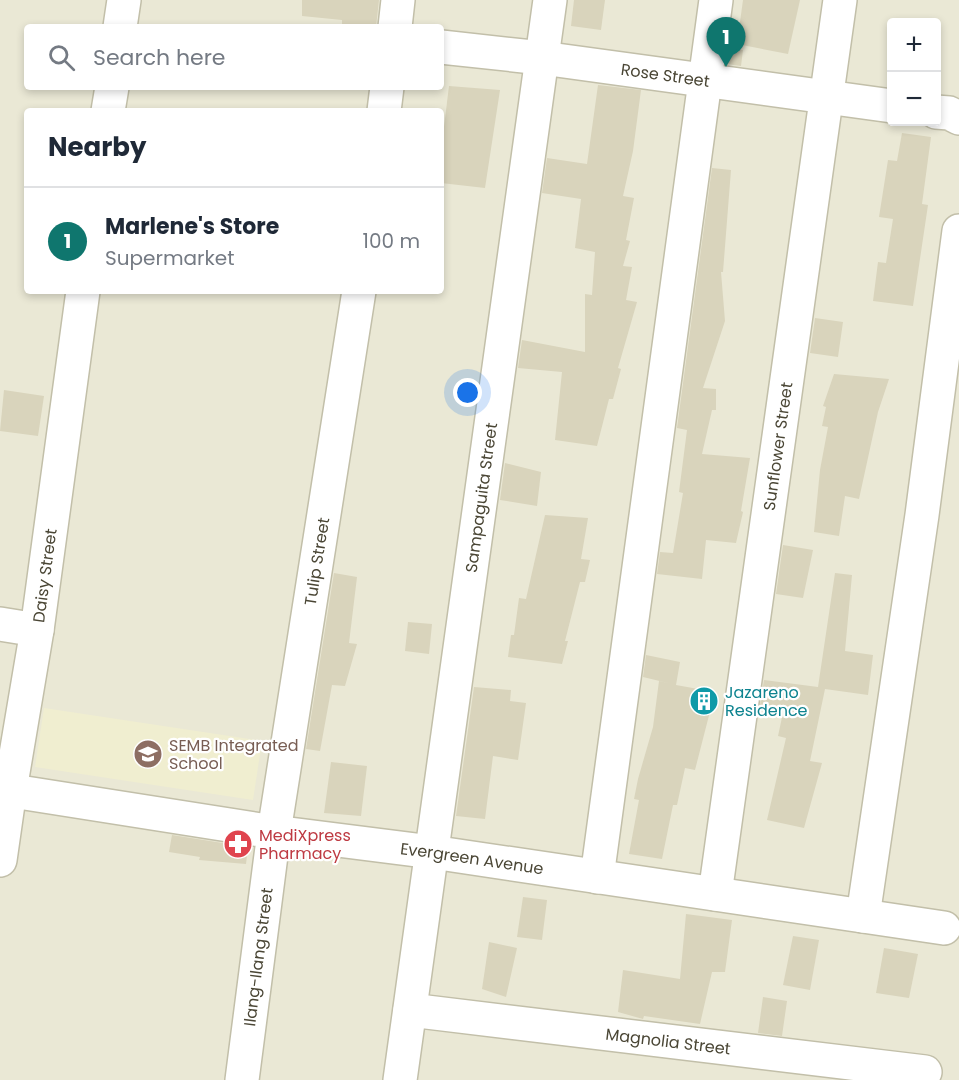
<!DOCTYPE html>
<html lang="en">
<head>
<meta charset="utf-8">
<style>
  :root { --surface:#fff; --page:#f2f2f3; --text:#1f2937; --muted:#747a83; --line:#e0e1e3; --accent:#0f766e }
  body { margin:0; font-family:Poppins,sans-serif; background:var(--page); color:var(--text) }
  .controls { position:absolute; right:18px; top:18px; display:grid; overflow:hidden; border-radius:6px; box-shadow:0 3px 9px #0003 }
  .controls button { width:54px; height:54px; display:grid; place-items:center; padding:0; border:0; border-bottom:2px solid var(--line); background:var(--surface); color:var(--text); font:30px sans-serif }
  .you { position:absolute; left:468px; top:393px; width:21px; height:21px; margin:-15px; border:4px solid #fff; border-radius:50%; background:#1a73e8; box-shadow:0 0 0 9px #1a73e833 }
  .badge { display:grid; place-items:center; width:39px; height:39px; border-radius:50%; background:var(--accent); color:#fff; font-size:20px; font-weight:700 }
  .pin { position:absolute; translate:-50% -50px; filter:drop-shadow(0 2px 3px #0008) }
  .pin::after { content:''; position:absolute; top:32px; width:21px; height:18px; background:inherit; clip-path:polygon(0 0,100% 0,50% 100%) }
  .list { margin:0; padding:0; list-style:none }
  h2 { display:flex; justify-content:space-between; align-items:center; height:78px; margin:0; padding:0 24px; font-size:26px }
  h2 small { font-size:20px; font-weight:400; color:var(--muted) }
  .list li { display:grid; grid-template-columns:39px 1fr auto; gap:18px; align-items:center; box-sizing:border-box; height:108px; padding:0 24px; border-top:2px solid var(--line) }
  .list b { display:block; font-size:22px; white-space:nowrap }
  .list p { margin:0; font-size:20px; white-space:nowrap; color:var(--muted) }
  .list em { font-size:20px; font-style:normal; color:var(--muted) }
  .icon { flex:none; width:33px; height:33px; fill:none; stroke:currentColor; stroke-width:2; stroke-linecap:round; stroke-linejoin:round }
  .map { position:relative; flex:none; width:959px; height:1080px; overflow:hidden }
  .search { position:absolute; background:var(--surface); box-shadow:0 3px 9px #0003; left:24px; top:24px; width:420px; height:66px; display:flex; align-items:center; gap:15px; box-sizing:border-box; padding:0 21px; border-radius:6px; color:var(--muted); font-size:22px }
  .panel { position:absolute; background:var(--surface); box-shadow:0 3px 9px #0003; left:24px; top:108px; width:420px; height:186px; border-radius:6px }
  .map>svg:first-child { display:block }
  .residential { fill:#eae8d5; fill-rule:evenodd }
  .education { fill:#f0eed0 }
  .building { fill:#d9d4bc }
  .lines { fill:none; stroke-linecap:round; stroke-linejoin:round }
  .minor-casing { stroke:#c2bfa9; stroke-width:36 }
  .minor { stroke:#fff; stroke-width:33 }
  .labels { text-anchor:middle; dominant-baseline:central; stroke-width:4.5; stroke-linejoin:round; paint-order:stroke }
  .street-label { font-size:16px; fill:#4a4635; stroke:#fff }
  .culture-label { font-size:16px; fill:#0d838f; stroke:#fff; text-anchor:start }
  .education-label { font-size:16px; fill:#785e54; stroke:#fff; text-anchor:start }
  .health-label { font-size:16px; fill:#be3a42; stroke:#fff; text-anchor:start }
</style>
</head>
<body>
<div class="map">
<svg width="959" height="1080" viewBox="0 0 959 1080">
  <rect width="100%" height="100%" fill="#f6f4e8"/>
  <path class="residential" d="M 0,0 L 959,0 L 959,1080 L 0,1080 ZM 892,22 L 936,22 L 936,122 L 892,122 ZM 27,27 L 441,27 L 441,87 L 27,87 ZM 27,111 L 441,111 L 441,291 L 27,291 Z"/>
  <path class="education" d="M 44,708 L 262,741 L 253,800 L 35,767 Z"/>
  <g class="building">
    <path d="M 302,0 L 379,0 L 376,27 L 342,27 L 342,20 L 302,16 Z"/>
    <path d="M 574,0 L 605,0 L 601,30 L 571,26 Z"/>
    <path d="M 743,0 L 800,0 L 788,54 L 737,44 Z"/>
    <path d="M 728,48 L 743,50 L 741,66 L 726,64 Z"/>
    <path d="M 598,85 L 641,90 L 633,151 L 623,196 L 634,198 L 626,240 L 630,241 L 623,266 L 632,267 L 626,300 L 637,302 L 618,368 L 621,369 L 613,399 L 609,399 L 597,446 L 555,440 L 562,372 L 518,368 L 522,340 L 585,352 L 585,294 L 592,295 L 595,252 L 575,248 L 581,199 L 542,193 L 547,158 L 587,164 Z"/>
    <path d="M 449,86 L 500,90 L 485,188 L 441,183 L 441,151 Z"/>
    <path d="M 902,133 L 931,137 L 922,204 L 928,205 L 913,306 L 873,301 L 878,262 L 886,263 L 893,219 L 879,217 L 888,160 L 897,161 Z"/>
    <path d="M 712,168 L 731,170 L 723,272 L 721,272 L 725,321 L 703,388 L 716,389 L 716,410 L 712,410 L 702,454 L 750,458 L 741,511 L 743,512 L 736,543 L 706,540 L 702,579 L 657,574 L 660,552 L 673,553 L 683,493 L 679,492 L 687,430 L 677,428 Z"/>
    <path d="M 815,318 L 843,322 L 838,357 L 810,353 Z"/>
    <path d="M 834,374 L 889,379 L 878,412 L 859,499 L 845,496 L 839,536 L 814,532 L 820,470 L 828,427 L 822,426 L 826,407 L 823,406 Z"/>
    <path d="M 4,390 L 44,396 L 38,436 L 0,431 Z"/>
    <path d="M 505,463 L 541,472 L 537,506 L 500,500 Z"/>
    <path d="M 545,515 L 588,518 L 581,559 L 590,560 L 585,582 L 580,582 L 565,641 L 568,641 L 562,664 L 508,657 L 511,635 L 514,635 L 519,598 L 526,599 Z"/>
    <path d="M 783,545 L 813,550 L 803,598 L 776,594 Z"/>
    <path d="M 334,573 L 357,577 L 349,643 L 357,644 L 345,686 L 332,685 L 320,751 L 306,749 Z"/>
    <path d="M 835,573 L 852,575 L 845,651 L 873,655 L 868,695 L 825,689 L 810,761 L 822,763 L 804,828 L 767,820 L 786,738 L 778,736 L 784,708 L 760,705 L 764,680 L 818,687 Z"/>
    <path d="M 408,622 L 432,624 L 429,654 L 405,651 Z"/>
    <path d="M 646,655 L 680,662 L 676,685 L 715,692 L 695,770 L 685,768 L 677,805 L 673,805 L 662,859 L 629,854 L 639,800 L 634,799 L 638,779 L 653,727 L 659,681 L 672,684 L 643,677 Z"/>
    <path d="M 474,687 L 511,690 L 510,701 L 526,703 L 518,760 L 493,756 L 485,819 L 456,816 Z"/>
    <path d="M 331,762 L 367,766 L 361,816 L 324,813 Z"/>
    <path d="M 172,835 L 248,847 L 246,864 L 199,860 L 200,857 L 169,852 Z"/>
    <path d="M 523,897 L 547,900 L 542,940 L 517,937 Z"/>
    <path d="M 686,914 L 732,920 L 725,972 L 712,972 L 700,1024 L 644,1016 L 643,1019 L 618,1012 L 623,970 L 680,979 Z"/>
    <path d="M 793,936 L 819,940 L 810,990 L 783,985 Z"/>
    <path d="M 489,942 L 517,948 L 506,997 L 482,989 Z"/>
    <path d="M 884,948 L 918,954 L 909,998 L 876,993 Z"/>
    <path d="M 763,997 L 787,1001 L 782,1036 L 758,1033 Z"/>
  </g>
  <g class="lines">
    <g class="minor-casing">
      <g id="minor">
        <path d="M 120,27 L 124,0"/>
        <path d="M 395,27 L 398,0"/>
        <path id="s1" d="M 441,47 L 542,58 L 892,106"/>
        <path d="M 108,111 L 112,87"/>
        <path d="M 384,111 L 387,87"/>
        <path d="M 936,112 L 949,113 L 959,118"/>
        <path d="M 0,624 L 37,630"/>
        <path id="s2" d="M 0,789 L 274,832 L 432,852 L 944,928"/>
        <path id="s3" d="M 0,860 L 10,790 L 37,630 L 83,291"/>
        <path d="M 597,877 L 716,0"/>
        <path id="s4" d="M 715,894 L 840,0"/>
        <path d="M 863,916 L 922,515 L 959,231"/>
        <path id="s5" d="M 410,1010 L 925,1072"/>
        <path id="s6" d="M 242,1080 L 274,832 L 359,291"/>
        <path id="s7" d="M 400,1080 L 550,0"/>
      </g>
    </g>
    <use href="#minor" class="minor"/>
  </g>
  <defs>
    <g id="building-disc" transform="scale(1.5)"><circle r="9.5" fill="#0f9aa8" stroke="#fff"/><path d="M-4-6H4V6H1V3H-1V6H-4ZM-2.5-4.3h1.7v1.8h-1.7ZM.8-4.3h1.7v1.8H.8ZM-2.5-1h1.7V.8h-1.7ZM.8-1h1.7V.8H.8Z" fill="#fff"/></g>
    <g id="school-disc" transform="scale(1.5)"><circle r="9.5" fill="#8d6e63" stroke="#fff"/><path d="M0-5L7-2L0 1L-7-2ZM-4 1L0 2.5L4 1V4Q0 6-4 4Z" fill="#fff"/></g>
    <g id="pharmacy-disc" transform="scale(1.5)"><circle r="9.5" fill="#e0444e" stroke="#fff"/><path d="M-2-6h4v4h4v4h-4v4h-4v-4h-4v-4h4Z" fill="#fff"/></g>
  </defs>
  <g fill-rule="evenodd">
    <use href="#building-disc" x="704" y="701"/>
    <use href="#school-disc" x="148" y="754"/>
    <use href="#pharmacy-disc" x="238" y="844"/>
  </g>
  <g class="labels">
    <g class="street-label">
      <text stroke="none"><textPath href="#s1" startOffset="226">Rose Street</textPath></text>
      <text stroke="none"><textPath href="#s4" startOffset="452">Sunflower Street</textPath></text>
      <text stroke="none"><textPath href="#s7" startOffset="588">Sampaguita Street</textPath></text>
      <text stroke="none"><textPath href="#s6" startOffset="524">Tulip Street</textPath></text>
      <text stroke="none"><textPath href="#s3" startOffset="288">Daisy Street</textPath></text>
      <text stroke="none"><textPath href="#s2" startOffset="477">Evergreen Avenue</textPath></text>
      <text stroke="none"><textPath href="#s6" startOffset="124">Ilang-Ilang Street</textPath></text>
      <text stroke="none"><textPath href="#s5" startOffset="260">Magnolia Street</textPath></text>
    </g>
    <g class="culture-label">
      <text x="725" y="692">Jazareno<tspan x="725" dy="18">Residence</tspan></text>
    </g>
    <g class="education-label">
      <text x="169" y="745">SEMB Integrated<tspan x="169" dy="18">School</tspan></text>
    </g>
    <g class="health-label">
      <text x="259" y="835">MediXpress<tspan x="259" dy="18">Pharmacy</tspan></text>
    </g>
  </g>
</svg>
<div class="controls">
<button>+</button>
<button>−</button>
</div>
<div class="you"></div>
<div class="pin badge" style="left:726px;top:67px">1</div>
<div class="search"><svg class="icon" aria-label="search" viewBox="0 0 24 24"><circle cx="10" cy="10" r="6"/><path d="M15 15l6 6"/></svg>Search here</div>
<section class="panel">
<h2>Nearby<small></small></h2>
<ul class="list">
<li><span class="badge">1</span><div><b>Marlene's Store</b><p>Supermarket</p></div><em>100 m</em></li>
</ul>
</section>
</div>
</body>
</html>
